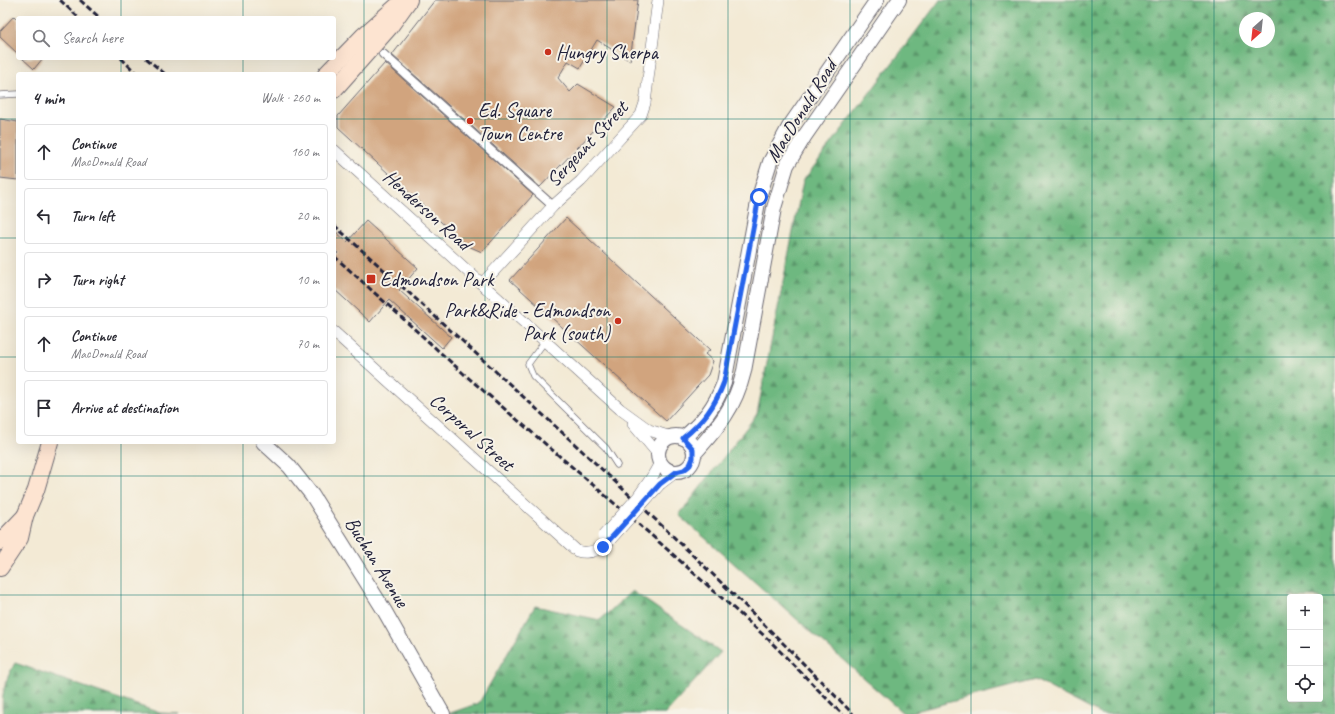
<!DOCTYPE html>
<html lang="en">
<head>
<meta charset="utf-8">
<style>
  :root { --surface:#fff; --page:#f2f2f3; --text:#2b2b33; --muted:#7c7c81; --line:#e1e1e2 }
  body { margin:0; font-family:Caveat,sans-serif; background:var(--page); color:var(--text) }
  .controls { position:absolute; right:12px; bottom:12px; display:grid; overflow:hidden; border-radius:4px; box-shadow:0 4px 16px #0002 }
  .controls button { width:36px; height:36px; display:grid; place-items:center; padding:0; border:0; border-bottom:1px solid var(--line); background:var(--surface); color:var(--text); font:20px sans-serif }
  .compass { position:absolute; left:1239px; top:12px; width:36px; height:36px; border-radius:50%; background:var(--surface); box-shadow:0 4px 16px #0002; rotate:207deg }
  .stop { position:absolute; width:12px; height:12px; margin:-9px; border:3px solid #2563eb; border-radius:50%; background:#fff }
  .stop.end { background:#2563eb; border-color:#fff; box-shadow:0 1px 4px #0008 }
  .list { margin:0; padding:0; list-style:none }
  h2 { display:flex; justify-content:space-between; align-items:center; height:52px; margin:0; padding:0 16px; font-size:17px }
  h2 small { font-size:13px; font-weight:400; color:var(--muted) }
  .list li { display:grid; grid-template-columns:26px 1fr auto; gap:12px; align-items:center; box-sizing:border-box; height:56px; margin:0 8px 8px; padding:0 8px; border:1px solid var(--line); border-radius:4px }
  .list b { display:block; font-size:15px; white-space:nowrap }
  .list p { margin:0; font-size:13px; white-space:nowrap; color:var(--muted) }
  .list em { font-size:13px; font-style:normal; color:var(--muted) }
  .icon { flex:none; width:22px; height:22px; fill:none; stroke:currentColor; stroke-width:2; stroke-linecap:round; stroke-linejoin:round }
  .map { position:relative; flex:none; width:1335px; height:714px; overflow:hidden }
  .search { position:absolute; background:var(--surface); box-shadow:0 4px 16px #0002; left:16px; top:16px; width:320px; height:44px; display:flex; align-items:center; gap:10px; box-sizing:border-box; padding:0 14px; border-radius:4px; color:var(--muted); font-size:15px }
  .panel { position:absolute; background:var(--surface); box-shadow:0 4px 16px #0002; left:16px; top:72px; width:320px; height:372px; border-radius:4px }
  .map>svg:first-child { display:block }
  .forest { fill:url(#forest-firs); stroke:#486d5e; fill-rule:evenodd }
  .building { fill:#d1a47e }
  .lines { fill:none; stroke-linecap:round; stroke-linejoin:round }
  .service-casing { stroke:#6b6871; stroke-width:7 }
  .pedestrian-casing { stroke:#6b6871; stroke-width:10 }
  .minor-casing { stroke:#6b6871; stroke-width:12 }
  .tertiary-casing { stroke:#6b6871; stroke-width:16 }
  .secondary-casing { stroke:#6b6871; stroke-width:18 }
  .service { stroke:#fff; stroke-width:5.5 }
  .pedestrian { stroke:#fff; stroke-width:8 }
  .minor { stroke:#fff; stroke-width:11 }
  .tertiary { stroke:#fff; stroke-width:14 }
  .secondary { stroke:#fde4d1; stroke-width:16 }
  .rail { stroke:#22223b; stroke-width:3; stroke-dasharray:6 3; stroke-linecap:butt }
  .minor-bridge-casing { stroke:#6b6871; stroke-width:12; stroke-linecap:butt }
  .minor-bridge { stroke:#fff; stroke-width:11 }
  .route { stroke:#2563eb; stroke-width:5 }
  .grid { fill:none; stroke:#0f766e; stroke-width:1; stroke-opacity:0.55 }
  .poi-dot { fill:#c8321e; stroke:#f7f3e8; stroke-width:1.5 }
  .labels { text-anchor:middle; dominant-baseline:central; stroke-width:4; stroke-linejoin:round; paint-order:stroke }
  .poi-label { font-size:20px; fill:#22223b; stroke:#f7f3e8; text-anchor:start }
  .street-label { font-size:20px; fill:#22223b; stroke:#f7f3e8 }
</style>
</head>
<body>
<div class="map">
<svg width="1335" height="714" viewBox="0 0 1335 714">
  <defs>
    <pattern id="forest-firs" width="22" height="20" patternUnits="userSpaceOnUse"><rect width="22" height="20" fill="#6eb880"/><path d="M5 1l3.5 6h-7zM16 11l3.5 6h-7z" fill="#5a956a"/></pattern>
  </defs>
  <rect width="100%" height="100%" fill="#f7f3e8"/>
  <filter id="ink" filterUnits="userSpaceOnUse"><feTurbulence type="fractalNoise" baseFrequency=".025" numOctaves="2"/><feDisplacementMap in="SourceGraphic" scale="8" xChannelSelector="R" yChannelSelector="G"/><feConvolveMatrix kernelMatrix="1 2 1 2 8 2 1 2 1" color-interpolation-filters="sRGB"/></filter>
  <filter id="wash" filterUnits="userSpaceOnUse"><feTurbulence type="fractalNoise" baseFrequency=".012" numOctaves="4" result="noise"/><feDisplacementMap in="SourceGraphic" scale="16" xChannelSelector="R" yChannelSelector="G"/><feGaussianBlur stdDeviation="0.9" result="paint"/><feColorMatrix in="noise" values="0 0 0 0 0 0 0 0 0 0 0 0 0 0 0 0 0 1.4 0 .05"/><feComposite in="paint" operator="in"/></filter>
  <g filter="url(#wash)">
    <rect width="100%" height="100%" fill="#f3ead5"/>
    <g class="forest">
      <path d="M 940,0 L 1335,0 L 1335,714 L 1100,714 L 1035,680 L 904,714 L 679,515 L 757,414 L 803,181 ZM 1245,18 L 1269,18 L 1269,42 L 1245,42 ZM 1290,597 L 1320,597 L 1320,699 L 1290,699 Z"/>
      <path d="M 632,591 L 721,652 L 665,714 L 448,714 L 479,703 L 535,606 L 600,620 Z"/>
      <path d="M 15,663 L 160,713 L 180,714 L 3,714 C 0,696 6,678 15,663 Z"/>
    </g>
    <g id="blocks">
      <g class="building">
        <path d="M 435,0 L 638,0 L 630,61 L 597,40 L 580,68 L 568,61 L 558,78 L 570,92 L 578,84 L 616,107 L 540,187 L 392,55 Z"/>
        <path d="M 14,16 L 18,20 L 18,54 L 0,37 L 0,31 Z"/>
        <path d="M 22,58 L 43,58 L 34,69 Z"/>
        <path d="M 385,63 L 533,195 L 482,252 L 466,245 L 338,127 L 338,116 Z"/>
        <path d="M 0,119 L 18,122 L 18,180 L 0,178 Z"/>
        <path d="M 566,218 L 710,350 L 705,354 L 713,361 L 708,375 L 666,421 L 510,280 Z"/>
        <path d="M 366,221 L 418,268 L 399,290 L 451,337 L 442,348 L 389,300 L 370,322 L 334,289 L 334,257 L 338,253 L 334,249 L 334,230 L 347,242 Z"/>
      </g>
    </g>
  </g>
  <g filter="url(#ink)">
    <use href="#blocks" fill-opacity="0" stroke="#6b6871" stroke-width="1"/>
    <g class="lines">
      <g class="service-casing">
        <g id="service">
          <path d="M 0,95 L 18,94"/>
          <path d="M 545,341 L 528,364 L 533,376 L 606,448 L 617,465"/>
        </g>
      </g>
      <g class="pedestrian-casing">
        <path id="pedestrian" d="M 383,54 L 553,206"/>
      </g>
      <g class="minor-casing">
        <g id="minor">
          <path d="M 334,150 L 620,409 L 649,430 L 671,437"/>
          <path d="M 482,284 L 553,206 L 581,181 L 641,115 L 645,103 L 658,0"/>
          <path d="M 334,332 L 577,551 C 590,555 600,550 609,541"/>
          <path d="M 633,424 L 658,454"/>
          <path d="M 652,477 L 660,463"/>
          <path d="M 660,484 L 676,472"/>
        </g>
      </g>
      <g class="tertiary-casing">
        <g id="tertiary">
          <circle cx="676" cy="454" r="18"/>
          <path d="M 683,438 C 703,422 715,406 724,383 L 759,197 L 770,162 L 789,127 L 877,0"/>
          <path d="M 263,442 L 289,466 L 312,495 L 384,610 L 443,714"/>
          <path d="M 694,454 C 719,426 735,408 744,371 L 774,208 L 787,165 L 804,137 L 899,0"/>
        </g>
      </g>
      <g class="secondary-casing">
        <g id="secondary">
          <path d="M 326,74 L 363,36 L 398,5"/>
          <path d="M 334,90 L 389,28 L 409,0"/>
          <path d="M 0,542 L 25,516"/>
          <path d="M 0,568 L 20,538 L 25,516 L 36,490 L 50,442"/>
        </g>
      </g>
      <use href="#service" class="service"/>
      <use href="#pedestrian" class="pedestrian"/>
      <use href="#minor" class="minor"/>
      <use href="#tertiary" class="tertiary"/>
      <use href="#secondary" class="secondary"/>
      <g class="rail">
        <path d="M 60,0 L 79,18"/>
        <path d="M 80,0 L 100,18"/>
        <path d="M 121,58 L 137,74"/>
        <path d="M 146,58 L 165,74"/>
        <path d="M 334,225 C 510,384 687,543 853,714"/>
        <path d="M 334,256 L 464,374 L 650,534 L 769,640 L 842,714"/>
      </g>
      <g class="minor-bridge-casing">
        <g id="minor-bridge">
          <path d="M 603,536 L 638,497 L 652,477"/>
          <path d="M 609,541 L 660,484"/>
        </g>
      </g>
      <use href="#minor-bridge" class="minor-bridge"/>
    </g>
  </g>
  <g class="lines" filter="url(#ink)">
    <path class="route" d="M 603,547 L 660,484 L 676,472 L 684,470 L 690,465 L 693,458 L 693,449 L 683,438 C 703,422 715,406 724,382 L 759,197"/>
  </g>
  <path class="grid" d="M 121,0 L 121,18M 243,0 L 243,18M 364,0 L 364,714M 485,0 L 485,714M 607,0 L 607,714M 728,0 L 728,714M 850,0 L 850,714M 971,0 L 971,714M 1092,0 L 1092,714M 1214,0 L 1214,714M 121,58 L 121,74M 243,58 L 243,74M 0,119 L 18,119M 334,119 L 1335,119M 0,238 L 18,238M 334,238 L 1335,238M 0,357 L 18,357M 334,357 L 1335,357M 121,442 L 121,714M 243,442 L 243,714M 0,476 L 1335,476M 0,595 L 1335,595"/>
  <g class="poi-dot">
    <circle cx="548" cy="52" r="4"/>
    <circle cx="470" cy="121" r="4"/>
    <rect x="366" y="274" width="10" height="10" rx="2"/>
    <circle cx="618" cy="321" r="4"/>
  </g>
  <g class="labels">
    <g class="poi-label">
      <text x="556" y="52">Hungry Sherpa</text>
      <text x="478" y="110">Ed. Square<tspan x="478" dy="23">Town Centre</tspan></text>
      <text x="380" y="279">Edmondson Park</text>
      <text x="610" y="310" text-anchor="end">Park&amp;Ride - Edmondson<tspan x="610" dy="23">Park (south)</tspan></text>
    </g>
    <g class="street-label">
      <text transform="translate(801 111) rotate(-58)">MacDonald Road</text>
      <text transform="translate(587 144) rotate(-47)">Sergeant Street</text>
      <text transform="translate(427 210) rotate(42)">Henderson Road</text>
      <text transform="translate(472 432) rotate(42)">Corporal Street</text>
      <text transform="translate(377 562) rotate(58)">Buchan Avenue</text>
    </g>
  </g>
</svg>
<div class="controls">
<button>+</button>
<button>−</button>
<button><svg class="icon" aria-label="locate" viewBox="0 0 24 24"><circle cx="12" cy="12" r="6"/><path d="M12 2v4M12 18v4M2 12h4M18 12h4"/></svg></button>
</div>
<svg class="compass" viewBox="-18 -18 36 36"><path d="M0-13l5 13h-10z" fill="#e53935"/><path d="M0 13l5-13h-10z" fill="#7c7c81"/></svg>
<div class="stop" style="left:759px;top:197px"></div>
<div class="stop end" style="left:603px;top:547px"></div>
<div class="search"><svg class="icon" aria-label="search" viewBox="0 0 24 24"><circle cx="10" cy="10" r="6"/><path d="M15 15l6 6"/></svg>Search here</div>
<section class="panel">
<h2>4 min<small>Walk · 260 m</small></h2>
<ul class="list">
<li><svg class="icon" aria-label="ahead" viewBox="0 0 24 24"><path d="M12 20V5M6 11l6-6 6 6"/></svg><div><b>Continue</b><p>MacDonald Road</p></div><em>160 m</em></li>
<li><svg class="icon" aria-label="left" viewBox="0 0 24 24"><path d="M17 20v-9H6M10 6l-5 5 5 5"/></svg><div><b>Turn left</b></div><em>20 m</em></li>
<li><svg class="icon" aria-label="right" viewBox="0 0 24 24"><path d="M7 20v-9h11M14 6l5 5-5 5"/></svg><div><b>Turn right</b></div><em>10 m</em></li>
<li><svg class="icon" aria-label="ahead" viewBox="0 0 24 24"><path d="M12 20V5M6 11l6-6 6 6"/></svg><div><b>Continue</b><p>MacDonald Road</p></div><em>70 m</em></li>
<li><svg class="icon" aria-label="arrive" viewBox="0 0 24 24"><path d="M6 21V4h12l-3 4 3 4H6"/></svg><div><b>Arrive at destination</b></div></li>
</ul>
</section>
</div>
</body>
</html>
